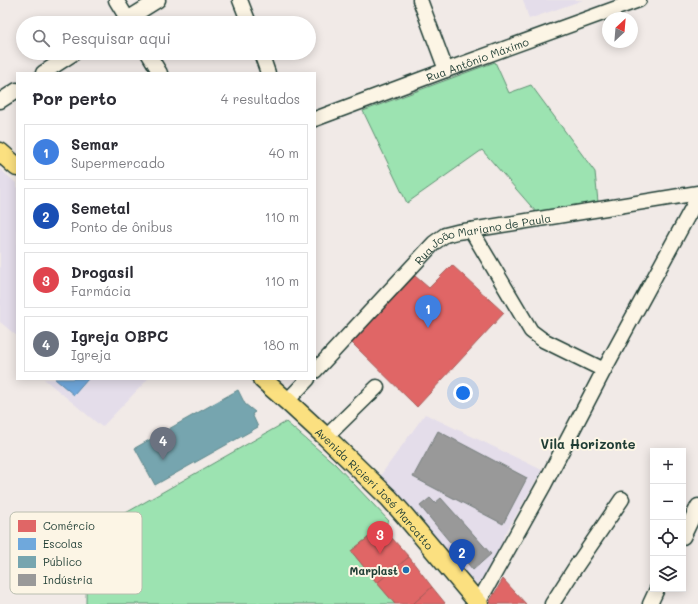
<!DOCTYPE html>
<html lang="pt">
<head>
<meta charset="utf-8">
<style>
  :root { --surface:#fff; --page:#f2f2f3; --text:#2b2b33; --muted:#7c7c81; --line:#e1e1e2; --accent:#db2777 }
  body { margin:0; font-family:Mali,sans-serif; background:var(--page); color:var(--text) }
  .controls { position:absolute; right:12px; bottom:12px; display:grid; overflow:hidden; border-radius:0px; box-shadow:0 2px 10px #0003 }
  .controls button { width:36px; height:36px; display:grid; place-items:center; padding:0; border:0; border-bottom:1px solid var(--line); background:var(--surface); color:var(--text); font:20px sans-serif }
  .compass { position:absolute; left:602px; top:12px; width:36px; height:36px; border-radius:50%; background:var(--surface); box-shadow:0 2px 10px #0003; rotate:26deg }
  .you { position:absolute; left:463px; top:393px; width:14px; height:14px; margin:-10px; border:3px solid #fff; border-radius:50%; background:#1a73e8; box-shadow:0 0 0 6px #1a73e833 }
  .badge { display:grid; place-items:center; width:26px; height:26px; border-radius:50%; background:var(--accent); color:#fff; font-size:13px; font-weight:700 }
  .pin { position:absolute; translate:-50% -33px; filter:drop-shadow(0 1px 2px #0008) }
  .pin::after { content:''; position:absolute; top:21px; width:14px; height:12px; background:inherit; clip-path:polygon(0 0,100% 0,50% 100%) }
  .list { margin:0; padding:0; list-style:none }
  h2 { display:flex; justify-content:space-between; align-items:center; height:52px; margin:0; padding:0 16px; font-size:17px }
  h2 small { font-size:13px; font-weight:400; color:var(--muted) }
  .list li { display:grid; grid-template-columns:26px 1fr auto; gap:12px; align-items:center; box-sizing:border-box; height:56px; margin:0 8px 8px; padding:0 8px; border:1px solid var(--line); border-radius:0px }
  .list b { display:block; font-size:15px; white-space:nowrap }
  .list p { margin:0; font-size:13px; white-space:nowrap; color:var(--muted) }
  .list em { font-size:13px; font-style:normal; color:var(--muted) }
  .icon { flex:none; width:22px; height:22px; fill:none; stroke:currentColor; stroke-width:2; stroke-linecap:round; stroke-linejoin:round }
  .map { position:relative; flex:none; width:698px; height:604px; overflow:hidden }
  .search { position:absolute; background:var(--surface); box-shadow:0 2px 10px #0003; left:16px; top:16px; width:300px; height:44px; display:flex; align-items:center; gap:10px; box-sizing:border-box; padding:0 14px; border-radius:22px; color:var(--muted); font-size:15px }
  .panel { position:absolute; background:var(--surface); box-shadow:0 2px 10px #0003; left:16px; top:72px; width:300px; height:308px; border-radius:0px }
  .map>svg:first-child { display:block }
  .built { fill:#e4ddea }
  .green { fill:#9ce3b1; stroke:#5e9072 }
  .shops { fill:#e06666; stroke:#a65a57 }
  .schools { fill:#6fa8dc; stroke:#5788aa }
  .public { fill:#76a5af; stroke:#5c868a }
  .industry { fill:#999; stroke:#747d7b }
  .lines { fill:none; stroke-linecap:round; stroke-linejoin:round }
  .minor-casing { stroke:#1f3d34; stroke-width:17 }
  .major-casing { stroke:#1f3d34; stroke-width:21 }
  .minor { stroke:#fcf5e5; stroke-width:14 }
  .major { stroke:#fbe080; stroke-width:18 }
  .poi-dot { fill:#1f6fb2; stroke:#fcf5e5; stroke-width:1.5 }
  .labels { text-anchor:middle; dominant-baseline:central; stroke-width:4; stroke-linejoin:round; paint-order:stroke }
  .street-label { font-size:11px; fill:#1f3d34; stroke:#fcf5e5 }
  .poi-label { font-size:11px; font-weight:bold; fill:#1f3d34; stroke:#fcf5e5; text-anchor:end }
  .quarter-label { font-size:13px; font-weight:bold; fill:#1f3d34; stroke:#fcf5e5 }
  .key { fill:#fcf5e5; stroke:#babeb0; stroke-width:1 }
  .key-label { font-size:11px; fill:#1f3d34 }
</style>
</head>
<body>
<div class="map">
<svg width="698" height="604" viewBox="0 0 698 604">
  <rect width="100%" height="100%" fill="#f1eae7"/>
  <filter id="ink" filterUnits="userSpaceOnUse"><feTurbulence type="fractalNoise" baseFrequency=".025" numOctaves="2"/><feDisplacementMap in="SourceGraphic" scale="8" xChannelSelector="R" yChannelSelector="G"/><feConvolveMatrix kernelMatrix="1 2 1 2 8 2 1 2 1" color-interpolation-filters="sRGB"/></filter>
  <g filter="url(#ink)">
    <g class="built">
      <path d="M 523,0 L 583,0 L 529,19 Z"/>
      <path d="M 0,169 L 17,184 L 17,336 L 0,322 Z"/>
      <path d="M 44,379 L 148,379 L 102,427 Z"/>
      <path d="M 425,414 L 542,470 L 503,538 L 501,549 L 484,579 L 480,584 L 475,583 L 470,579 L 421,519 L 380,476 Z"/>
    </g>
    <g class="green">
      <path d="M 495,62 L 509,93 L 531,85 L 595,172 L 598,202 L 537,213 L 482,150 L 407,203 L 363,111 Z"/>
      <path d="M 286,422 L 335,464 L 389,521 L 351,551 L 395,604 L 86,604 L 87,535 Z"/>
    </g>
    <g class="shops">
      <path d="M 452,265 L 504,313 L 417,407 L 351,342 L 415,276 L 429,288 Z"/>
      <path d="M 382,527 L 409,557 L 377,583 L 351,551 Z"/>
      <path d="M 409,557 L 432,587 L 413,604 L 395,604 L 377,583 Z"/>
      <path d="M 503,579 L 526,604 L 491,604 L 490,601 Z"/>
      <path d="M 432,587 L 445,603 L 444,604 L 413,604 Z"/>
    </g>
    <path class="schools" d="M 55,379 L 88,379 L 74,395 Z"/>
    <path class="public" d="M 238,390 L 245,404 L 255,412 L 252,414 L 258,427 L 155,485 L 135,448 Z"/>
    <g class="industry">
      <path d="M 438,431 L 527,478 L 503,524 L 413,477 Z"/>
      <path d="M 430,498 L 435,503 L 441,498 L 491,554 L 473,570 L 420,506 Z"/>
    </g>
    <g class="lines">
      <g class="minor-casing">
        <g id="minor">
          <path d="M 116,0 L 130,23"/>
          <path d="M 240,0 L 249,23"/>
          <path d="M 420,0 L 446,70"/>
          <path d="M 121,23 L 158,0"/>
          <path d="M 148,53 L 160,73"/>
          <path d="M 261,53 L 268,73"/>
          <path d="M 43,73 L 74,53"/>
          <path d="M 0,101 L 17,90"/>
          <path id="s1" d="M 315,119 L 446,70 L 639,0"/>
          <path d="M 471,230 L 531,331 L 543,340 L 604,370"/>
          <path id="s2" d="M 315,371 L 434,243 L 445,235 L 457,232 L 471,230 L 698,193"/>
          <path d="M 287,401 L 308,379"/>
          <path d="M 326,437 L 377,387"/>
          <path d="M 683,537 L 698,506"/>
          <path d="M 478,603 L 544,485 L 604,370 L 698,197"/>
          <path d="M 552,604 L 575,568 L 622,499"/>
          <path d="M 650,604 L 657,589"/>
        </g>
      </g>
      <g class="major-casing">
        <g id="major">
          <path d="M 0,152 L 17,167"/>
          <path id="s3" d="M 262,379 L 287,401 L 326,437 L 389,498 L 405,516 L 479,604"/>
        </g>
      </g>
      <use href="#minor" class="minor"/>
      <use href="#major" class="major"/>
    </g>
  </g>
  <circle class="poi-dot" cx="406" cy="570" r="4"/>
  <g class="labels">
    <g class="street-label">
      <text stroke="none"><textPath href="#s1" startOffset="173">Rua Antônio Máximo</textPath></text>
      <text stroke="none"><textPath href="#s2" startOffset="222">Rua João Mariano de Paula</textPath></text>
      <text stroke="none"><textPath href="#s3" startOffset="157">Avenida Ricieri José Marcatto</textPath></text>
    </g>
    <g class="poi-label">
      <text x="398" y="570">Marplast</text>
    </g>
    <g class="quarter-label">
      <text x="588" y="443">Vila Horizonte</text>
    </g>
  </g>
  <rect x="10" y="512" width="132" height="82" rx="6" class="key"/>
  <rect x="18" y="520" width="18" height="12" fill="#e06666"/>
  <rect x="18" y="538" width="18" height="12" fill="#6fa8dc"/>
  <rect x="18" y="556" width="18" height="12" fill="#76a5af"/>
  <rect x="18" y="574" width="18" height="12" fill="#999"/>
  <g class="key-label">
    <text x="43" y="530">Comércio</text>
    <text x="43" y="548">Escolas</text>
    <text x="43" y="566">Público</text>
    <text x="43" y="584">Indústria</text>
  </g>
</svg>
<div class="controls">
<button>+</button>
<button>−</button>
<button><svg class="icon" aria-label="locate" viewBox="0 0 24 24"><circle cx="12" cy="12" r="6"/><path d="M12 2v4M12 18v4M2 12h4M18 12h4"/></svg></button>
<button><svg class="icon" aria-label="layers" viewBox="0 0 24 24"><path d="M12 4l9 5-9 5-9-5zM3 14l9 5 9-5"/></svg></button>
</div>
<svg class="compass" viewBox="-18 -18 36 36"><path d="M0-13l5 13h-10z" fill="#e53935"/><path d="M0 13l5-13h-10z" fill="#7c7c81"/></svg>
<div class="you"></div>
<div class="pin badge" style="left:428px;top:328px;background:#3f7fe0">1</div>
<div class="pin badge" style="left:462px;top:572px;background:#1a4fb4">2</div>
<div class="pin badge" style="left:380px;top:554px;background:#e0444e">3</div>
<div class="pin badge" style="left:163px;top:460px;background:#6b7280">4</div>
<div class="search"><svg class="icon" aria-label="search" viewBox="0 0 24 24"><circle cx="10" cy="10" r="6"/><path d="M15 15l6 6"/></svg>Pesquisar aqui</div>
<section class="panel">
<h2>Por perto<small>4 resultados</small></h2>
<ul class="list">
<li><span class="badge" style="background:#3f7fe0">1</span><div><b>Semar</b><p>Supermercado</p></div><em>40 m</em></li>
<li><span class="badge" style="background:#1a4fb4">2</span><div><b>Semetal</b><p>Ponto de ônibus</p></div><em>110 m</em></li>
<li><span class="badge" style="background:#e0444e">3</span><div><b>Drogasil</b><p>Farmácia</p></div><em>110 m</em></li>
<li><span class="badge" style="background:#6b7280">4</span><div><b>Igreja OBPC</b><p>Igreja</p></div><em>180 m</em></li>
</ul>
</section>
</div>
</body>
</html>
